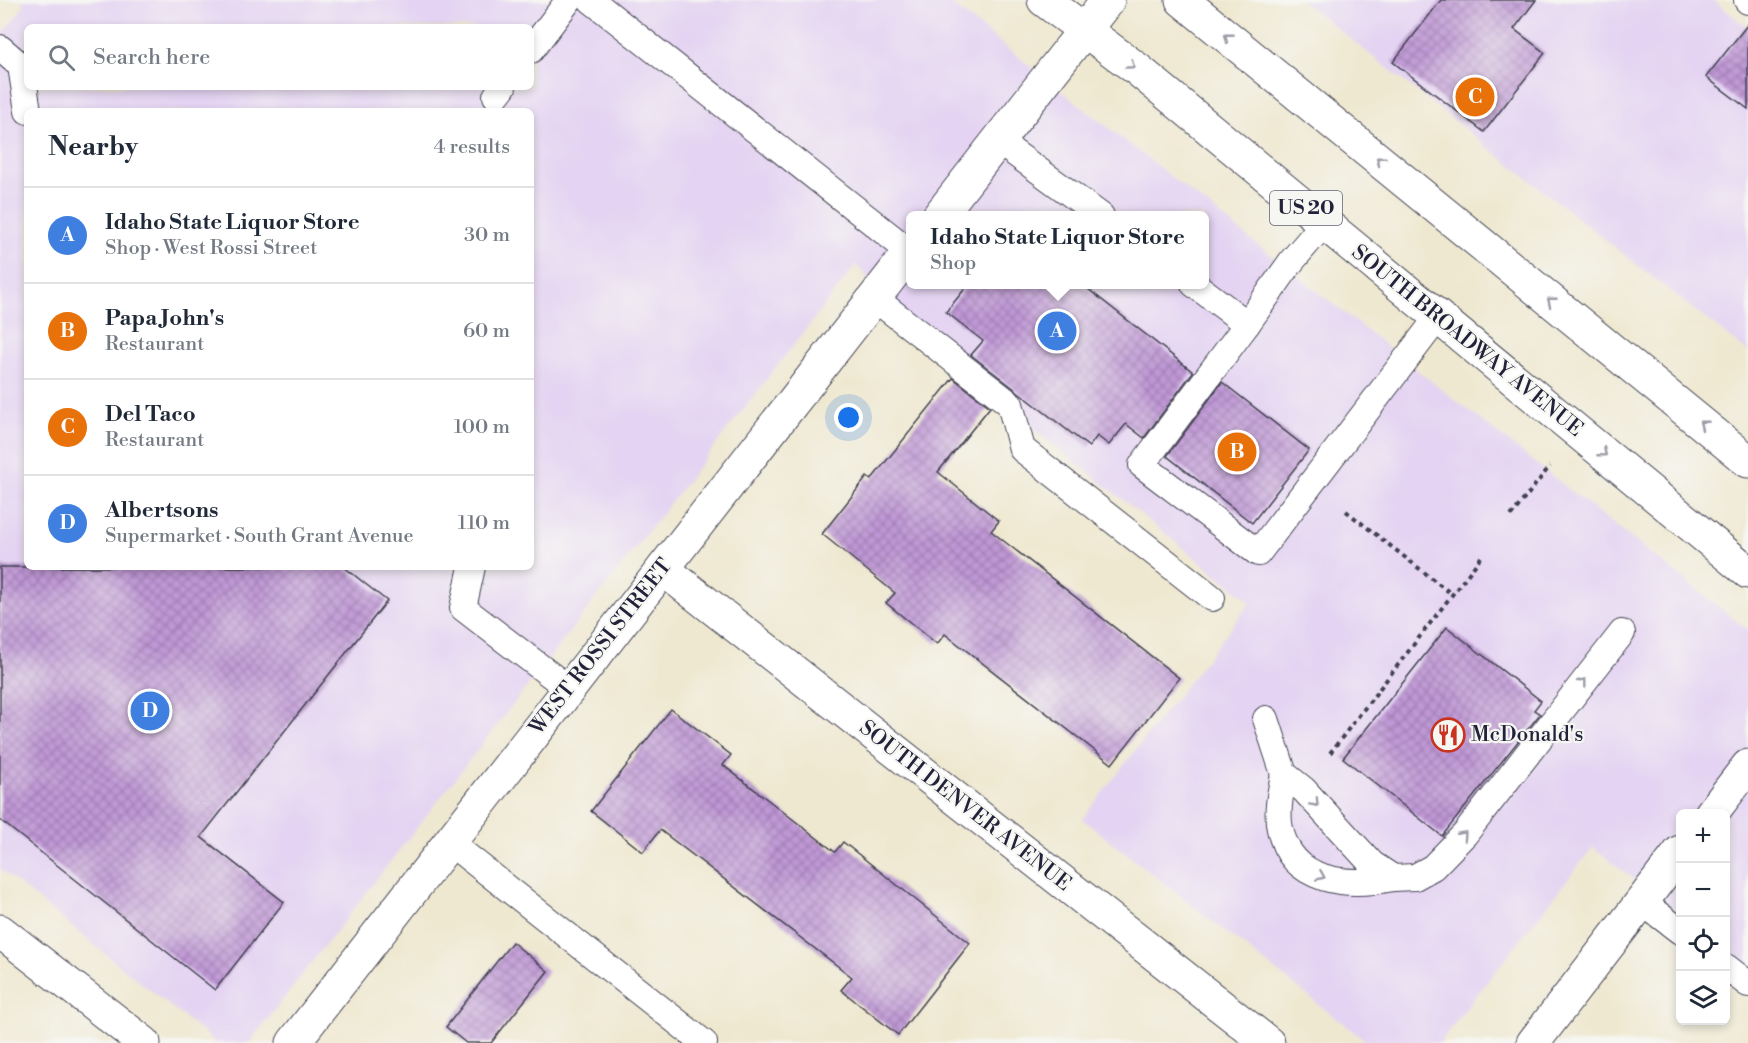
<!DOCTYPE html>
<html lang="en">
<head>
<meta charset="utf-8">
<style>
  :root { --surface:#fff; --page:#f2f2f3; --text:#1f2937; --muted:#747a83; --line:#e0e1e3; --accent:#db2777 }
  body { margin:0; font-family:"Libre Bodoni",serif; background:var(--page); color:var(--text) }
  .controls { position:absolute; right:18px; bottom:18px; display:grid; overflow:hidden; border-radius:9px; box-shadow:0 3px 9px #0003 }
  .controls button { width:54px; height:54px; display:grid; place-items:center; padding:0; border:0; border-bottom:2px solid var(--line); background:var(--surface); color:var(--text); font:30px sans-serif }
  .you { position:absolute; left:849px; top:418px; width:21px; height:21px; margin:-15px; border:4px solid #fff; border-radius:50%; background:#1a73e8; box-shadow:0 0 0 9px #1a73e833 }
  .badge { display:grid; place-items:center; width:39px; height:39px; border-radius:50%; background:var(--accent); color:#fff; font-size:20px; font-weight:700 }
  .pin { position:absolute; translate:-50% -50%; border:3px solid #fff; box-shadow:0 2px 6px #0006 }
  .popup { position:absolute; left:906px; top:211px; width:303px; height:78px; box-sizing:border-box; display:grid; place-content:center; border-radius:9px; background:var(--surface); filter:drop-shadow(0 2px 4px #0005); font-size:20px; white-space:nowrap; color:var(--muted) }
  .popup b { font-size:22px; color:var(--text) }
  .popup::after { content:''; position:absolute; left:50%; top:100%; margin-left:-12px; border:12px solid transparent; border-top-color:var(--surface) }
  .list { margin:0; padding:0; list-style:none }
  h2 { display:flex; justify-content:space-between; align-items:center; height:78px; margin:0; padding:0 24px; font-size:26px }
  h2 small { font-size:20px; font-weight:400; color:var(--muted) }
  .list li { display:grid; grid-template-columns:39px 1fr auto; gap:18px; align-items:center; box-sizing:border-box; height:96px; padding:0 24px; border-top:2px solid var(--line) }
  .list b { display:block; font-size:22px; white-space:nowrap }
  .list p { margin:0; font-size:20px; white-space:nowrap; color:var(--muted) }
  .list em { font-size:20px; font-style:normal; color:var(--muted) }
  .icon { flex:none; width:33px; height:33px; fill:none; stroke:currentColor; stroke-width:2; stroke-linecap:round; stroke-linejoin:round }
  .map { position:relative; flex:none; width:1748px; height:1043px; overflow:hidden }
  .search { position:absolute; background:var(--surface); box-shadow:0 3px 9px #0003; left:24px; top:24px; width:510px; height:66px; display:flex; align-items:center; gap:15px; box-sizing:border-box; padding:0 21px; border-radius:9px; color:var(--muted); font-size:22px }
  .panel { position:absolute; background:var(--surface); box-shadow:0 3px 9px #0003; left:24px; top:108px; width:510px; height:462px; border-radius:9px }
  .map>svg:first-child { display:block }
  .built { fill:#e4d3f2; fill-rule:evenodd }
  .building { fill:url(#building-cross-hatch) }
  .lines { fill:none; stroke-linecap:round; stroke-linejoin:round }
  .lane-casing { stroke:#414051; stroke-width:28 }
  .street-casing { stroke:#414051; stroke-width:35 }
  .primary-casing { stroke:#414051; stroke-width:35 }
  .path { stroke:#414051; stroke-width:4; stroke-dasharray:4.5 4.5; stroke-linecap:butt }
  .lane { stroke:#fff; stroke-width:26 }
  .street { stroke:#fff; stroke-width:33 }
  .primary { stroke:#fff; stroke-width:33 }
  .oneway { stroke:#9c9ca7 }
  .labels { text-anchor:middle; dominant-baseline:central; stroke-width:4.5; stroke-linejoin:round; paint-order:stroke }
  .shield { fill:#f6f6f2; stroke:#626272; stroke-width:1.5 }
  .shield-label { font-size:20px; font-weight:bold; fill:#22223b }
  .street-label { font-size:21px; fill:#22223b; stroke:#f6f6f2 }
  .poi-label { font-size:21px; fill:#22223b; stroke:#f6f6f2; text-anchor:start }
</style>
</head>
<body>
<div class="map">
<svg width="1748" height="1043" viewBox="0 0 1748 1043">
  <defs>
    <pattern id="building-cross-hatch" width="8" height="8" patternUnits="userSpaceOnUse" patternTransform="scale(1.5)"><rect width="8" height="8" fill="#c098d6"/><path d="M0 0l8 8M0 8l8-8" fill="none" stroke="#9c7caf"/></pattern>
  </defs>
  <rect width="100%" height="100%" fill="#f6f6f2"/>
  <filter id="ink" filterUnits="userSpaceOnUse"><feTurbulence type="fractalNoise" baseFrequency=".0167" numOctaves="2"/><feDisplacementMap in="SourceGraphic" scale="12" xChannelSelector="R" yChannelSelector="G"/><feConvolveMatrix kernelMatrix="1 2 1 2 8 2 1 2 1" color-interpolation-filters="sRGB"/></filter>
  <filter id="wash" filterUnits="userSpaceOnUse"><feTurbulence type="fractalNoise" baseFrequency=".008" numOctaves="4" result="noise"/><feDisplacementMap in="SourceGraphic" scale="24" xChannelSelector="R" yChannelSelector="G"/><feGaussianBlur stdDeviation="1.35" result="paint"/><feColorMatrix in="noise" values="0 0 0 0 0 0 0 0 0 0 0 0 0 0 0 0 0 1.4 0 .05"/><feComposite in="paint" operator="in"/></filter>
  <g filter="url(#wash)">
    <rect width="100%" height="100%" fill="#efe8d0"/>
    <g class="built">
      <path d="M 21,0 L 946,0 L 1748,630 L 1748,969 L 1726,952 L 1726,814 L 1680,814 L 1680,916 L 1593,847 L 1439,1043 L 1368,1043 L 1082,819 L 1251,602 L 920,338 L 856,265 L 249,1043 L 216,1043 L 0,869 L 0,37 L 24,6 ZM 27,27 L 531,27 L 531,87 L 27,87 ZM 27,111 L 531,111 L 531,567 L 27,567 ZM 910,216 L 1204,216 L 1204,284 L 910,284 Z"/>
      <path d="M 1301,0 L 1713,0 L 1748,28 L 1748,352 Z"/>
    </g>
    <g id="blocks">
      <g class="building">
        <path d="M 1441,0 L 1536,0 L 1514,29 L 1545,53 L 1484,132 L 1393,62 Z"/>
        <path d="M 1748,24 L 1748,109 L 1706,77 Z"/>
        <path d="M 968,285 L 1083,285 L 1193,372 L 1144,438 L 1126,424 L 1109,445 L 1097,436 L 1089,447 L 971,355 L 983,341 L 946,312 Z"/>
        <path d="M 953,378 L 990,407 L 938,472 L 999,521 L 991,531 L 1179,678 L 1112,764 L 945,634 L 937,644 L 886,603 L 895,593 L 822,534 L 867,477 L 871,480 Z"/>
        <path d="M 1222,382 L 1309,450 L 1252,523 L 1167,456 Z"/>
        <path d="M 0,567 L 344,567 L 387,601 L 201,837 L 284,902 L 215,990 L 0,820 Z"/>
        <path d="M 1447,627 L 1541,701 L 1534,710 L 1540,714 L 1442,836 L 1343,758 Z"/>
        <path d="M 671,709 L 731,755 L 723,765 L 835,852 L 843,842 L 970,943 L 898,1035 L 841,990 L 852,977 L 660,830 L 643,852 L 591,811 Z"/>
        <path d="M 512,942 L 548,971 L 491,1043 L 466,1043 L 446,1027 Z"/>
      </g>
    </g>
  </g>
  <g filter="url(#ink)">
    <use href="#blocks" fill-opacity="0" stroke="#414051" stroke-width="1.5"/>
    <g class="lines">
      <g class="lane-casing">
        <g id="lane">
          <path d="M 591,0 L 910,252"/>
          <path d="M 1747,0 L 1748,1"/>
          <path d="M 0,48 L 21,66 L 28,111"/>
          <path d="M 531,50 L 569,0"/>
          <path d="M 496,96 L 503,87"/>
          <path d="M 998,141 L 1101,216"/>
          <path d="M 1194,284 L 1247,324 L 1291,262 L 1324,223"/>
          <path d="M 874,298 L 1010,404 L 1022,449 L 1212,598"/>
          <path d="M 1247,324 L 1142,465 L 1258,553 L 1439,316"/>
          <path d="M 472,567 L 463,608 L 569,689"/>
          <path d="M 1266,719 L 1284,774 L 1304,790 L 1372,864 L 1393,878 L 1415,877 L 1433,867 L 1465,834 L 1622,633"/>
          <path d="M 1284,774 C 1281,791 1276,811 1280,829 C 1292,884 1348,887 1393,878"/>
          <path d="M 449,842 L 704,1043"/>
          <path d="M 1642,902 L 1680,931"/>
          <path d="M 1726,967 L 1748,984"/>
        </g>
      </g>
      <g class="street-casing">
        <g id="street">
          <path d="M 939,216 L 1108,0"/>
          <path d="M 663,569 L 1268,1043"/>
          <path d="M 1711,814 L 1748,766"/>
          <path d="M 0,931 L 144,1043"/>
          <path d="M 293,1043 L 910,252"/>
          <path d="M 1533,1043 L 1680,852"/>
        </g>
      </g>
      <g class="primary-casing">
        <g id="primary">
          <path d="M 1044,0 L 1137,69 L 1748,572"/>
          <path d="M 1182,0 L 1748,461"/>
        </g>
      </g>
      <g class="path">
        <path d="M 1346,511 L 1453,595"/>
        <path d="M 1511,516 L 1550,466"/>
        <path d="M 1330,753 L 1482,556"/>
      </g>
      <use href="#lane" class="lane"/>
      <use href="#street" class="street"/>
      <use href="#primary" class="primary"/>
    </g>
    <defs><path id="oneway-chevron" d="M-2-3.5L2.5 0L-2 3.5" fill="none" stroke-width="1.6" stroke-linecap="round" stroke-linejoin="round" transform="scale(1.5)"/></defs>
    <g class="oneway">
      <use href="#oneway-chevron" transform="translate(1228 37) rotate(-141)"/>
      <use href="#oneway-chevron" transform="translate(1131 65) rotate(36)"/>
      <use href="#oneway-chevron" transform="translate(1380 160) rotate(-141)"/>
      <use href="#oneway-chevron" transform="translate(1551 301) rotate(-141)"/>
      <use href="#oneway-chevron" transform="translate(1703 424) rotate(-141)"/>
      <use href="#oneway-chevron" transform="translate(1603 453) rotate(39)"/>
      <use href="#oneway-chevron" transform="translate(1583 682) rotate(-52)"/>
      <use href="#oneway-chevron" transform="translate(1315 803) rotate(47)"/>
      <use href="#oneway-chevron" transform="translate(1463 835) rotate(-48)"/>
      <use href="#oneway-chevron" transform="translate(1321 876) rotate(23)"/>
    </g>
  </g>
  <defs>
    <g id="restaurant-ring" transform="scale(1.725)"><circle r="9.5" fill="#f6f6f2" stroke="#c8321e" stroke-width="1.5"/><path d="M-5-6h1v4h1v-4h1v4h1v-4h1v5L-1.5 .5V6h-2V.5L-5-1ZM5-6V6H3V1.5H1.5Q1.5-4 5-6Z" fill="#c8321e"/></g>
  </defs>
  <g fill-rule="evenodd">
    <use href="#restaurant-ring" x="1448" y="735"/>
  </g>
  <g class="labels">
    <rect class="shield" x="1270" y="191" width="72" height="34" rx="4.5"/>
    <g class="shield-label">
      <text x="1306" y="208">US 20</text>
    </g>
    <g class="street-label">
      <text transform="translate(1467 341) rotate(39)">SOUTH BROADWAY AVENUE</text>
      <text transform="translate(601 647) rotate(-52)">WEST ROSSI STREET</text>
      <text transform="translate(965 806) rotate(38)">SOUTH DENVER AVENUE</text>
    </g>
    <g class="poi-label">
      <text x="1471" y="735">McDonald's</text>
    </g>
  </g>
</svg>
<div class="controls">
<button>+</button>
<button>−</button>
<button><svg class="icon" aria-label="locate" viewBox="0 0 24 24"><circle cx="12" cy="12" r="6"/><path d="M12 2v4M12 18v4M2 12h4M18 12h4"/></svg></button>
<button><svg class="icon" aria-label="layers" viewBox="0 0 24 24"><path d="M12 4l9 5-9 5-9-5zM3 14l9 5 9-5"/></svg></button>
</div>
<div class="you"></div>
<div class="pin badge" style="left:1057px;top:331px;background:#3f7fe0">A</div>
<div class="popup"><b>Idaho State Liquor Store</b>Shop</div>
<div class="pin badge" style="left:1237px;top:452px;background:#e8710a">B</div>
<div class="pin badge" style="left:1475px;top:97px;background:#e8710a">C</div>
<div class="pin badge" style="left:150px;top:711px;background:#3f7fe0">D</div>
<div class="search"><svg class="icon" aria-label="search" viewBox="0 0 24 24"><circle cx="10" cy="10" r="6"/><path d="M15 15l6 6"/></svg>Search here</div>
<section class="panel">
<h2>Nearby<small>4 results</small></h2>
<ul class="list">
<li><span class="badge" style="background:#3f7fe0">A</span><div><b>Idaho State Liquor Store</b><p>Shop · West Rossi Street</p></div><em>30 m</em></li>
<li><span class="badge" style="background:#e8710a">B</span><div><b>Papa John's</b><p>Restaurant</p></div><em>60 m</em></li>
<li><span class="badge" style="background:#e8710a">C</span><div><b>Del Taco</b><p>Restaurant</p></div><em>100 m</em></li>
<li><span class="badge" style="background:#3f7fe0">D</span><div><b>Albertsons</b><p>Supermarket · South Grant Avenue</p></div><em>110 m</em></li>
</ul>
</section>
</div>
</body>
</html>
